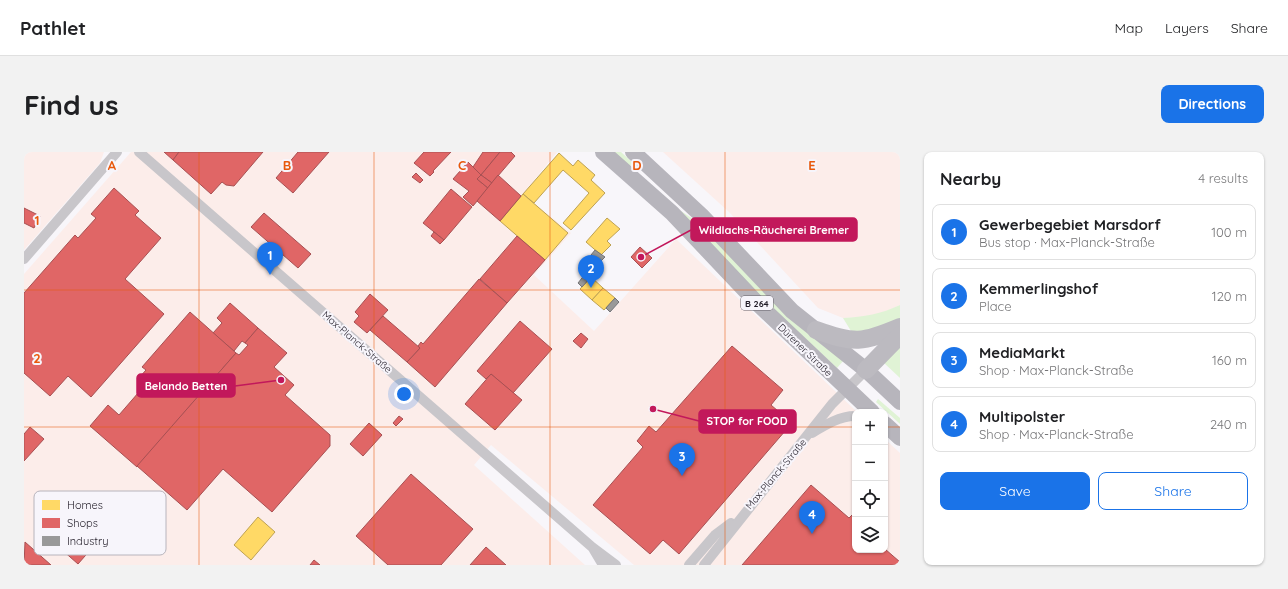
<!DOCTYPE html>
<html lang="en">
<head>
<meta charset="utf-8">
<style>
  :root { --surface:#fff; --page:#f2f2f2; --text:#202124; --muted:#757577; --line:#e0e0e0; --accent:#1a73e8 }
  body { margin:0; font-family:Quicksand,sans-serif; background:var(--page); color:var(--text) }
  .controls { position:absolute; right:12px; bottom:12px; display:grid; overflow:hidden; border-radius:8px; box-shadow:0 1px 3px #0004 }
  .controls button { width:36px; height:36px; display:grid; place-items:center; padding:0; border:0; border-bottom:1px solid var(--line); background:var(--surface); color:var(--text); font:20px sans-serif }
  .you { position:absolute; left:380px; top:242px; width:14px; height:14px; margin:-10px; border:3px solid #fff; border-radius:50%; background:#1a73e8; box-shadow:0 0 0 6px #1a73e833 }
  .badge { display:grid; place-items:center; width:26px; height:26px; border-radius:50%; background:var(--accent); color:#fff; font-size:13px; font-weight:700 }
  .pin { position:absolute; translate:-50% -33px; filter:drop-shadow(0 1px 2px #0008) }
  .pin::after { content:''; position:absolute; top:21px; width:14px; height:12px; background:inherit; clip-path:polygon(0 0,100% 0,50% 100%) }
  .list { margin:0; padding:0; list-style:none }
  h2 { display:flex; justify-content:space-between; align-items:center; height:52px; margin:0; padding:0 16px; font-size:17px }
  h2 small { font-size:13px; font-weight:400; color:var(--muted) }
  .list li { display:grid; grid-template-columns:26px 1fr auto; gap:12px; align-items:center; box-sizing:border-box; height:56px; margin:0 8px 8px; padding:0 8px; border:1px solid var(--line); border-radius:8px }
  .list b { display:block; font-size:15px; white-space:nowrap }
  .list p { margin:0; font-size:13px; white-space:nowrap; color:var(--muted) }
  .list em { font-size:13px; font-style:normal; color:var(--muted) }
  .actions { display:flex; gap:8px; padding:12px 16px }
  .actions a { flex:1; padding:9px 0; border:1px solid var(--accent); border-radius:8px; text-align:center; font-size:14px; color:var(--accent) }
  .actions .main { background:var(--accent); color:#fff }
  .icon { flex:none; width:22px; height:22px; fill:none; stroke:currentColor; stroke-width:2; stroke-linecap:round; stroke-linejoin:round }
  .map { position:relative; flex:none; width:876px; height:413px; overflow:hidden; border-radius:8px }
  header { display:flex; align-items:center; gap:24px; box-sizing:border-box; height:56px; padding:0 20px; background:var(--surface); border-bottom:1px solid var(--line) }
  header strong { font-size:19px }
  nav { display:flex; gap:22px; margin-inline-start:auto; font-size:14px }
  .intro { display:flex; align-items:center; justify-content:space-between; box-sizing:border-box; height:96px; padding:0 24px }
  h1 { margin:0; font-size:28px }
  .button { padding:10px 18px; border-radius:8px; background:var(--accent); color:#fff; font-size:14px; font-weight:700 }
  main { display:flex; gap:24px; padding:0 24px }
  aside { flex:1; background:var(--surface); border-radius:8px; box-shadow:0 1px 3px #0004 }
  .map>svg:first-child { display:block }
  .commercial { fill:#fcedea }
  .green { fill:#e0f3d5 }
  .homes { fill:#ffd966; stroke:#bda153 }
  .shops { fill:#e06666; stroke:#a75053 }
  .industry { fill:#999; stroke:#757477 }
  .lines { fill:none; stroke-linecap:round; stroke-linejoin:round }
  .minor { stroke:#c8c6ca; stroke-width:10 }
  .primary { stroke:#b7b5bc; stroke-width:16 }
  .motorway { stroke:#bcbac0; stroke-width:18 }
  .grid { fill:none; stroke:#e8590c; stroke-width:1; stroke-opacity:0.55 }
  .labels { text-anchor:middle; dominant-baseline:central; stroke-width:4; stroke-linejoin:round; paint-order:stroke }
  .shield { fill:#f7f5fb; stroke:#625e67; stroke-width:1 }
  .shield-label { font-size:9px; font-weight:bold; fill:#221d28 }
  .street-label { font-size:10px; fill:#221d28; stroke:#f7f5fb }
  .key { fill:#f7f5fb; stroke:#b7b4bc; stroke-width:1 }
  .key-label { font-size:11px; fill:#221d28 }
  .grid-label { font-size:13px; text-anchor:middle; font-weight:bold; fill:#e8590c; stroke:#f7f5fb; stroke-width:4; stroke-linejoin:round; paint-order:stroke }
  .leader { fill:none; stroke:#c2185b; stroke-width:1.5 }
  .callout-dot { fill:#c2185b; stroke:#f7f5fb; stroke-width:1.5 }
  .callout { fill:#c2185b; stroke:#c2185b; stroke-width:1.5 }
  .callout-label { font-size:11px; text-anchor:middle; font-weight:bold; fill:#fff }
</style>
</head>
<body>
<header>
<strong>Pathlet</strong>
<nav><a>Map</a><a>Layers</a><a>Share</a></nav>
</header>
<div class="intro"><h1>Find us</h1><a class="button">Directions</a></div>
<main>
<div class="map">
<svg width="876" height="413" viewBox="0 0 876 413">
  <rect width="100%" height="100%" fill="#f8f6fa"/>
  <g class="commercial">
    <path d="M 0,0 L 80,0 L 76,11 L 0,98 Z"/>
    <path d="M 107,0 L 533,0 L 499,42 L 547,81 L 510,123 L 570,179 L 652,87 L 833,260 L 831,260 L 831,398 L 861,398 L 861,287 L 876,301 L 876,413 L 610,413 L 467,293 L 450,313 L 561,413 L 0,413 L 0,122 Z"/>
    <path d="M 639,0 L 876,0 L 876,153 L 859,161 L 840,165 L 819,166 L 794,156 L 705,60 Z"/>
  </g>
  <g class="green">
    <path d="M 588,0 L 597,0 L 611,13 L 603,14 Z"/>
    <path d="M 657,59 L 675,71 C 721,119 764,172 820,208 L 813,216 L 741,149 L 656,60 Z"/>
    <path d="M 876,153 L 876,167 L 842,181 L 827,179 L 819,166 C 840,165 857,162 876,153 Z"/>
    <path d="M 876,195 L 876,226 L 859,210 Z"/>
    <path d="M 854,247 L 876,266 L 876,272 L 852,250 Z"/>
  </g>
  <g class="homes">
    <path d="M 535,1 L 549,14 L 554,8 L 563,16 L 571,23 L 567,28 L 581,41 L 547,78 L 539,71 L 565,41 L 539,18 L 510,51 L 499,42 Z"/>
    <path d="M 499,42 L 544,81 L 521,108 L 476,69 Z"/>
    <path d="M 583,66 L 596,77 L 583,89 L 587,93 L 577,103 L 562,90 Z"/>
    <path d="M 567,125 L 579,136 L 568,148 L 556,137 Z"/>
    <path d="M 579,136 L 591,146 L 580,158 L 568,148 Z"/>
    <path d="M 234,365 L 251,380 L 227,408 L 210,393 Z"/>
  </g>
  <g class="shops">
    <path d="M 140,0 L 155,0 L 149,8 Z"/>
    <path d="M 155,0 L 239,0 L 210,34 L 202,33 L 198,30 L 187,42 L 149,8 Z"/>
    <path d="M 274,0 L 305,0 L 269,41 L 252,26 Z"/>
    <path d="M 400,0 L 427,0 L 409,19 L 410,20 L 406,24 L 390,11 Z"/>
    <path d="M 459,0 L 476,0 L 457,23 L 449,15 Z"/>
    <path d="M 476,0 L 487,0 L 491,4 L 468,31 L 457,23 Z"/>
    <path d="M 444,10 L 457,23 L 453,27 L 464,36 L 449,54 L 439,45 L 445,39 L 429,27 Z"/>
    <path d="M 392,21 L 399,28 L 396,31 L 388,25 Z"/>
    <path d="M 457,23 L 468,31 L 464,36 L 453,27 Z"/>
    <path d="M 474,23 L 497,44 L 476,69 L 453,49 Z"/>
    <path d="M 90,36 L 115,59 L 111,63 L 137,86 L 101,127 L 140,162 L 67,245 L 44,224 L 26,244 L 0,221 L 0,141 L 51,83 L 54,86 L 72,66 L 67,62 Z"/>
    <path d="M 427,37 L 448,55 L 420,88 L 399,71 Z"/>
    <path d="M 0,56 L 16,64 L 10,76 L 0,71 Z"/>
    <path d="M 240,61 L 287,102 L 274,116 L 227,75 Z"/>
    <path d="M 410,80 L 420,88 L 416,92 L 407,84 Z"/>
    <path d="M 493,84 L 521,108 L 483,151 L 456,127 Z"/>
    <path d="M 616,95 L 628,106 L 618,116 L 607,105 Z"/>
    <path d="M 455,127 L 483,151 L 411,235 L 383,210 L 396,196 L 394,194 L 397,190 L 399,192 Z"/>
    <path d="M 346,142 L 364,158 L 343,181 L 330,170 L 335,164 L 331,160 Z"/>
    <path d="M 206,151 L 234,176 L 221,191 L 218,189 L 210,199 L 189,181 L 198,171 L 193,166 Z"/>
    <path d="M 166,160 L 212,201 L 113,315 L 66,274 L 84,253 L 95,263 L 121,233 L 114,227 L 122,218 L 118,215 Z"/>
    <path d="M 359,164 L 396,196 L 383,210 L 346,178 Z"/>
    <path d="M 496,169 L 528,197 L 489,241 L 467,222 L 462,227 L 453,219 Z"/>
    <path d="M 234,176 L 263,201 L 250,215 L 270,233 L 261,243 L 306,283 L 306,294 L 248,360 L 199,317 L 163,358 L 113,314 L 212,201 L 215,203 L 224,193 L 221,191 Z"/>
    <path d="M 557,181 L 564,187 L 557,196 L 549,189 Z"/>
    <path d="M 708,194 L 759,238 L 747,253 L 768,271 L 655,402 L 639,388 L 626,402 L 569,353 L 619,295 L 613,289 L 625,274 L 632,280 Z"/>
    <path d="M 467,222 L 498,248 L 471,278 L 441,252 Z"/>
    <path d="M 375,264 L 379,267 L 372,274 L 369,271 Z"/>
    <path d="M 345,271 L 358,283 L 339,304 L 326,292 Z"/>
    <path d="M 6,275 L 20,287 L 0,309 L 0,282 Z"/>
    <path d="M 387,322 L 449,377 L 417,413 L 364,413 L 332,384 Z"/>
    <path d="M 787,333 L 825,366 L 831,360 L 831,398 L 861,397 L 876,410 L 876,413 L 718,413 Z"/>
    <path d="M 55,341 L 90,371 L 54,412 L 20,382 Z"/>
    <path d="M 1,390 L 27,413 L 0,413 Z"/>
    <path d="M 462,395 L 482,413 L 446,413 Z"/>
    <path d="M 290,408 L 296,413 L 286,413 Z"/>
  </g>
  <g class="industry">
    <path d="M 571,98 L 581,105 L 576,110 L 567,103 Z"/>
    <path d="M 562,121 L 567,125 L 558,135 L 554,131 Z"/>
    <path d="M 591,146 L 595,150 L 586,160 L 582,156 Z"/>
  </g>
  <g class="lines">
    <g class="minor">
      <path d="M 115,0 L 568,395 L 592,413"/>
      <path d="M 0,107 L 93,0"/>
      <path d="M 788,281 C 801,273 816,264 831,264"/>
      <path d="M 570,398 L 579,413"/>
      <path d="M 665,413 L 691,383 L 707,371"/>
      <path d="M 680,413 L 808,252 L 842,218"/>
    </g>
    <g class="primary">
      <path d="M 579,0 L 648,61 L 735,153 L 848,260"/>
      <path d="M 609,0 L 677,63 L 768,159 L 842,218 L 876,250"/>
      <path d="M 861,272 L 876,286"/>
    </g>
    <g class="motorway">
      <path d="M 792,178 C 831,192 838,191 876,175"/>
      <path d="M 842,218 L 876,183"/>
    </g>
  </g>
  <path class="grid" d="M 175,0 L 175,413M 350,0 L 350,413M 526,0 L 526,413M 701,0 L 701,413M 0,138 L 876,138M 0,275 L 831,275M 861,275 L 876,275"/>
  <g class="labels">
    <rect class="shield" x="717" y="144" width="32" height="14" rx="3"/>
    <g class="shield-label">
      <text x="733" y="151">B 264</text>
    </g>
    <g class="street-label">
      <text transform="translate(333 190) rotate(41)">Max-Planck-Straße</text>
      <text transform="translate(781 198) rotate(44)">Dürener Straße</text>
      <text transform="translate(752 322) rotate(-50)">Max-Planck-Straße</text>
    </g>
  </g>
  <rect x="10" y="339" width="132" height="64" rx="6" class="key"/>
  <rect x="18" y="348" width="18" height="10" fill="#ffd966"/>
  <rect x="18" y="366" width="18" height="10" fill="#e06666"/>
  <rect x="18" y="384" width="18" height="10" fill="#999"/>
  <g class="key-label">
    <text x="43" y="357">Homes</text>
    <text x="43" y="375">Shops</text>
    <text x="43" y="393">Industry</text>
  </g>
  <g class="grid-label">
    <text x="88" y="18">A</text>
    <text x="263" y="18">B</text>
    <text x="438" y="18">C</text>
    <text x="613" y="18">D</text>
    <text x="788" y="18">E</text>
    <text x="13" y="73">1</text>
    <text x="13" y="211">2</text>
  </g>
  <path class="leader" d="M617 105L667 78M257 228L211 234M629 257L675 269"/>
  <g class="callout-dot">
    <circle cx="617" cy="105" r="4"/>
    <circle cx="257" cy="228" r="4"/>
    <circle cx="629" cy="257" r="4"/>
  </g>
  <g class="callout">
    <rect x="667" y="66" width="166" height="23" rx="4"/>
    <rect x="113" y="222" width="98" height="23" rx="4"/>
    <rect x="675" y="258" width="97" height="23" rx="4"/>
  </g>
  <g class="callout-label">
    <text x="750" y="82">Wildlachs-Räucherei Bremer</text>
    <text x="162" y="238">Belando Betten</text>
    <text x="723" y="273">STOP for FOOD</text>
  </g>
</svg>
<div class="controls">
<button>+</button>
<button>−</button>
<button><svg class="icon" aria-label="locate" viewBox="0 0 24 24"><circle cx="12" cy="12" r="6"/><path d="M12 2v4M12 18v4M2 12h4M18 12h4"/></svg></button>
<button><svg class="icon" aria-label="layers" viewBox="0 0 24 24"><path d="M12 4l9 5-9 5-9-5zM3 14l9 5 9-5"/></svg></button>
</div>
<div class="you"></div>
<div class="pin badge" style="left:246px;top:123px">1</div>
<div class="pin badge" style="left:567px;top:136px">2</div>
<div class="pin badge" style="left:658px;top:324px">3</div>
<div class="pin badge" style="left:788px;top:382px">4</div>
</div>
<aside>
<h2>Nearby<small>4 results</small></h2>
<ul class="list">
<li><span class="badge">1</span><div><b>Gewerbegebiet Marsdorf</b><p>Bus stop · Max-Planck-Straße</p></div><em>100 m</em></li>
<li><span class="badge">2</span><div><b>Kemmerlingshof</b><p>Place</p></div><em>120 m</em></li>
<li><span class="badge">3</span><div><b>MediaMarkt</b><p>Shop · Max-Planck-Straße</p></div><em>160 m</em></li>
<li><span class="badge">4</span><div><b>Multipolster</b><p>Shop · Max-Planck-Straße</p></div><em>240 m</em></li>
</ul>
<div class="actions"><a class="main">Save</a><a>Share</a></div>
</aside>
</main>
</body>
</html>
